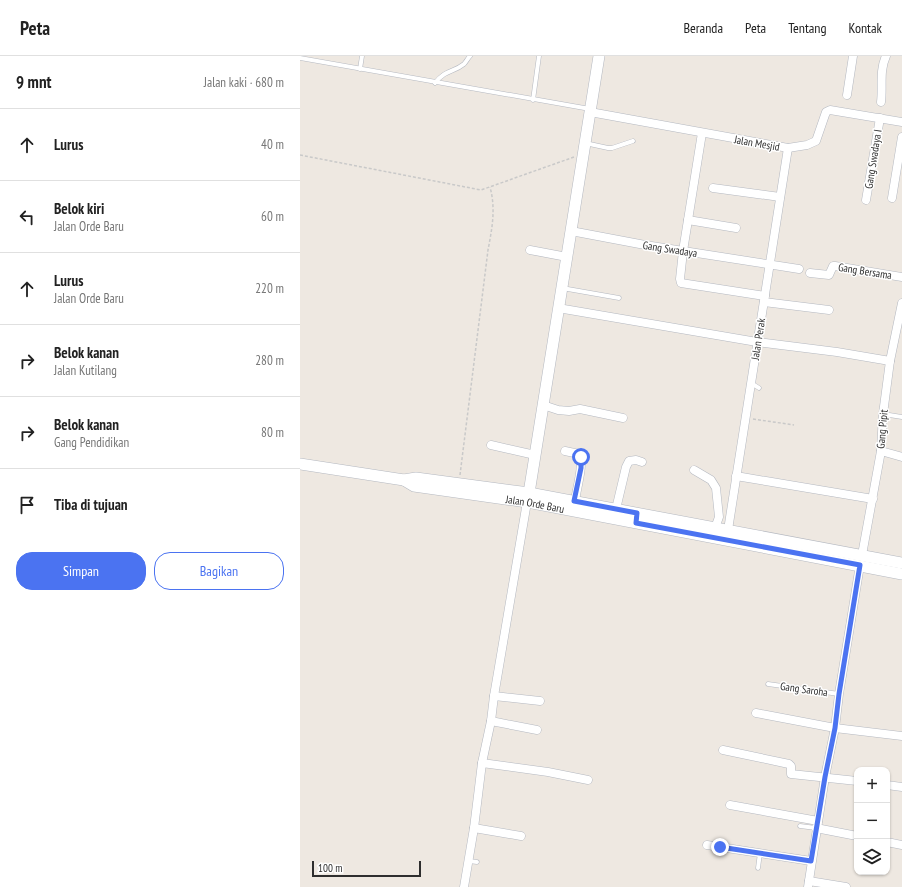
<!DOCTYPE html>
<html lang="id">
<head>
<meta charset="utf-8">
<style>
  :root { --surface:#fff; --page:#f2f2f2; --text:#222; --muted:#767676; --line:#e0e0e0; --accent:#4b73f1 }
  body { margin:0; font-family:"PT Sans Narrow",sans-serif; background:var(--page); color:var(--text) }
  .controls { position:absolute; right:12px; bottom:12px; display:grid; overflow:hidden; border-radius:8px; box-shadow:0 1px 3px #0004 }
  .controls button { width:36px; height:36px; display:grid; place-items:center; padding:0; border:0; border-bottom:1px solid var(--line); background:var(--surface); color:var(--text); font:20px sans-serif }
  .scale { position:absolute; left:12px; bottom:10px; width:109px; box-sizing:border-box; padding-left:4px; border:2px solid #2e2e2e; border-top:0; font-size:11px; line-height:14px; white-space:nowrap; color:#2e2e2e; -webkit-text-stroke:3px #fff; paint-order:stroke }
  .stop { position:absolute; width:12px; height:12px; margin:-9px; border:3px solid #4b73f1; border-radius:50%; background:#fff }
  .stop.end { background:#4b73f1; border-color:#fff; box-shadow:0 1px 4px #0008 }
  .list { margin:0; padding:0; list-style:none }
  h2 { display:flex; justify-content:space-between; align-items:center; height:52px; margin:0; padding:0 16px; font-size:17px }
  h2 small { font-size:13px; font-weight:400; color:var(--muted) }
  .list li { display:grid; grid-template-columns:26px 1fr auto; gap:12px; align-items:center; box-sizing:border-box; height:72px; padding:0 16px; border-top:1px solid var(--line) }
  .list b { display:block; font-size:15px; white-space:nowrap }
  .list p { margin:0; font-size:13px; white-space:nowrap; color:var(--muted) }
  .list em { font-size:13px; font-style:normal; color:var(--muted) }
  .actions { display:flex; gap:8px; padding:12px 16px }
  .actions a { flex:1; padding:9px 0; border:1px solid var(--accent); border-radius:16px; text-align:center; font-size:14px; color:var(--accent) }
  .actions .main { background:var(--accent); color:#fff }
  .icon { flex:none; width:22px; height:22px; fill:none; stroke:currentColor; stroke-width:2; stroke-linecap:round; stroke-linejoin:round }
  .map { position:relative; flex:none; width:602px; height:831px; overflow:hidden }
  header { display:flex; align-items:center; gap:24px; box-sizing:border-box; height:56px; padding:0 20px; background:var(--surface); border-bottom:1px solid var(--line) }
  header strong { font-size:19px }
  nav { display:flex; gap:22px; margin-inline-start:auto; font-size:14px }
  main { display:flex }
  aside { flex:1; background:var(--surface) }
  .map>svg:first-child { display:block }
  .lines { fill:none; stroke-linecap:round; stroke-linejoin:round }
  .lane-casing { stroke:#b4b8c0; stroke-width:5 }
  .street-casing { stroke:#b4b8c0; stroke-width:9 }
  .secondary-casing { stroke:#b4b8c0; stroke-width:12 }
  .path { stroke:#c9c9c9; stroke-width:1.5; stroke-dasharray:3 2; stroke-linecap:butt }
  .lane { stroke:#fff; stroke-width:4 }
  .street { stroke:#fff; stroke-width:8 }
  .secondary { stroke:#fff; stroke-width:11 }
  .route { stroke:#4b73f1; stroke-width:5 }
  .labels { text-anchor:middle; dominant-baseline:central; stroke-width:3; stroke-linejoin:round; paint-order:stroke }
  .street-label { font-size:11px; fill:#2e2e2e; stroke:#fff }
</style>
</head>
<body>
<header>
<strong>Peta</strong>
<nav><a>Beranda</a><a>Peta</a><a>Tentang</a><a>Kontak</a></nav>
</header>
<main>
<aside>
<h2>9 mnt<small>Jalan kaki · 680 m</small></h2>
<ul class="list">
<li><svg class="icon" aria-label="ahead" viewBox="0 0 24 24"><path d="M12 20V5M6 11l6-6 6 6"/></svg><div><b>Lurus</b></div><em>40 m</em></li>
<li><svg class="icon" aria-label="left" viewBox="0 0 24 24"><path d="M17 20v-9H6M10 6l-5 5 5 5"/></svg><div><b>Belok kiri</b><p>Jalan Orde Baru</p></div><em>60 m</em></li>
<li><svg class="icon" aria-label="ahead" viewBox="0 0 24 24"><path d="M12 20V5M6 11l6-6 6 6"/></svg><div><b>Lurus</b><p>Jalan Orde Baru</p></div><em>220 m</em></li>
<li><svg class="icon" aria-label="right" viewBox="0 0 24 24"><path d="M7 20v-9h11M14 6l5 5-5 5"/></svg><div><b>Belok kanan</b><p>Jalan Kutilang</p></div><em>280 m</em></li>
<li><svg class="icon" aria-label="right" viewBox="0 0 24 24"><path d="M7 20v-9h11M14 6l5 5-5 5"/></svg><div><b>Belok kanan</b><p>Gang Pendidikan</p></div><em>80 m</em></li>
<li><svg class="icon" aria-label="arrive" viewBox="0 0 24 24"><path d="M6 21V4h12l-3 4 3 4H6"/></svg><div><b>Tiba di tujuan</b></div></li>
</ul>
<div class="actions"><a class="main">Simpan</a><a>Bagikan</a></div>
</aside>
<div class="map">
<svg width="602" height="831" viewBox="0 0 602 831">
  <rect width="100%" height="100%" fill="#eee8e1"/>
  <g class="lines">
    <g class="lane-casing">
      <g id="lane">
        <path d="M 0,2 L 290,53"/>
        <path d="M 60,13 L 62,0"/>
        <path d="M 135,27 C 146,13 153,17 164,8 C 166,6 168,2 170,0"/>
        <path d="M 233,44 L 239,0"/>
        <path d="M 285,87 L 308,92 L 312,92 L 333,85"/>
        <path d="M 262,232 L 319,242"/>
        <path d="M 451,327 L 459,332"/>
        <path d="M 583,358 L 602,361"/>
        <path d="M 468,628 L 539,638"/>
        <path d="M 500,770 L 516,772"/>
        <path d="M 169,805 L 177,806"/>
        <path d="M 458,812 L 460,797"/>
      </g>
    </g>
    <g class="street-casing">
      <g id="street">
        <path d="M 547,39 L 553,0"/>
        <path d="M 581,46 C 583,31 579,15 586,0"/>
        <path d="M 290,56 L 488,92 L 507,89 L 516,85 L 526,56 L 530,54 L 602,66"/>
        <path d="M 402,77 L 383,195 L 380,223 L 381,227 L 465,240"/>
        <path d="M 413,132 L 480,141"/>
        <path d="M 592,142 L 602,81"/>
        <path d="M 566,144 L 580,62"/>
        <path d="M 388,164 L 436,172"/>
        <path d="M 271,175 L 345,189 L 499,213"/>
        <path d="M 230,194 L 267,201"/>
        <path d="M 510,217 L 529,219 L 533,210 L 535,210 L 602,221"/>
        <path d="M 464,246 L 529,254"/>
        <path d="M 258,252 L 457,286 L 537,296 L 590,305"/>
        <path d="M 243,349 L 258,354 L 269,355 L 280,353 L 323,362"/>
        <path d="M 191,389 L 235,399"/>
        <path d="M 265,395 L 279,398 C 285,405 276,435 275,445"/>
        <path d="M 581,395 L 602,401"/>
        <path d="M 394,414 L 411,424 L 416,432 L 419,461 L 415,472"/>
        <path d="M 436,420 L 573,443"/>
        <path d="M 316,453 L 326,411 L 329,405 L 336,404 L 342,406"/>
        <path d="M 428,474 L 488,92"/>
        <path d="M 562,499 L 581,395 L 583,358 L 590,305 L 602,247"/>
        <path d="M 194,640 L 240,645"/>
        <path d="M 456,657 L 535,672 L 602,680"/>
        <path d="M 191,665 L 237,674"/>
        <path d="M 423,694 L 489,708 L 491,710 L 491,718 L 557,725"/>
        <path d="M 182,707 L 248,716 L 288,724"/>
        <path d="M 587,729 L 602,731"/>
        <path d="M 430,749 L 518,765"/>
        <path d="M 174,772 L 221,780"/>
        <path d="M 516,772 L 557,780"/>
        <path d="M 587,786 L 602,789"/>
        <path d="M 407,789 L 511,805"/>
        <path d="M 509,825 L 546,831"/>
        <path d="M 164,831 L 174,772 L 182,707 L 191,665 L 194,640 L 227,446"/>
        <path d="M 508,831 L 525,721 L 535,672 L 539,638 L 560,509"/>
      </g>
    </g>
    <g class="secondary-casing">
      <g id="secondary">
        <path d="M 0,408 L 104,424 L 116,422 L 229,437 L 602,507"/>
        <path id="s1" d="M 104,424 L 114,430 L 227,446 L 602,518"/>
        <path d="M 229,437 L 299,0"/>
      </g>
    </g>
    <g class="path">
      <path d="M 0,99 L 181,134 L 274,101"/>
      <path d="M 453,363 L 494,369"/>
      <path d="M 160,419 L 188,194 C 192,173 196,153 190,131"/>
    </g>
    <use href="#lane" class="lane"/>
    <use href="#street" class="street"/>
    <use href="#secondary" class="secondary"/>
  </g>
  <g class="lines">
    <path class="route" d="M 281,401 L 281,412 L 274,445 L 337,457 L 336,467 L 560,509 L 539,638 L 535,672 L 525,721 L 511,805 L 420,791"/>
  </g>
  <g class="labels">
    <g class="street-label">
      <text transform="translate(457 87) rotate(10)">Jalan Mesjid</text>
      <text transform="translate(573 103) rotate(-81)">Gang Swadaya I</text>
      <text transform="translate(370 193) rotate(9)">Gang Swadaya</text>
      <text transform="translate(565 215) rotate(9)">Gang Bersama</text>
      <text transform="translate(458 283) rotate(-81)">Jalan Perak</text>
      <text transform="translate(582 373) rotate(-85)">Gang Pipit</text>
      <text stroke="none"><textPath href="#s1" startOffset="134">Jalan Orde Baru</textPath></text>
      <text transform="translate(504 633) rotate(8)">Gang Saroha</text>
    </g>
  </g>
</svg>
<div class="controls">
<button>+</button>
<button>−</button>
<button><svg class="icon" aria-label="layers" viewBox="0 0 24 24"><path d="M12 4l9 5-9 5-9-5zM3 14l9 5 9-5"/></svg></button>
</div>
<div class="scale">100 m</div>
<div class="stop" style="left:281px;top:401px"></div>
<div class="stop end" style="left:420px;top:791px"></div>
</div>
</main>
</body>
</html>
